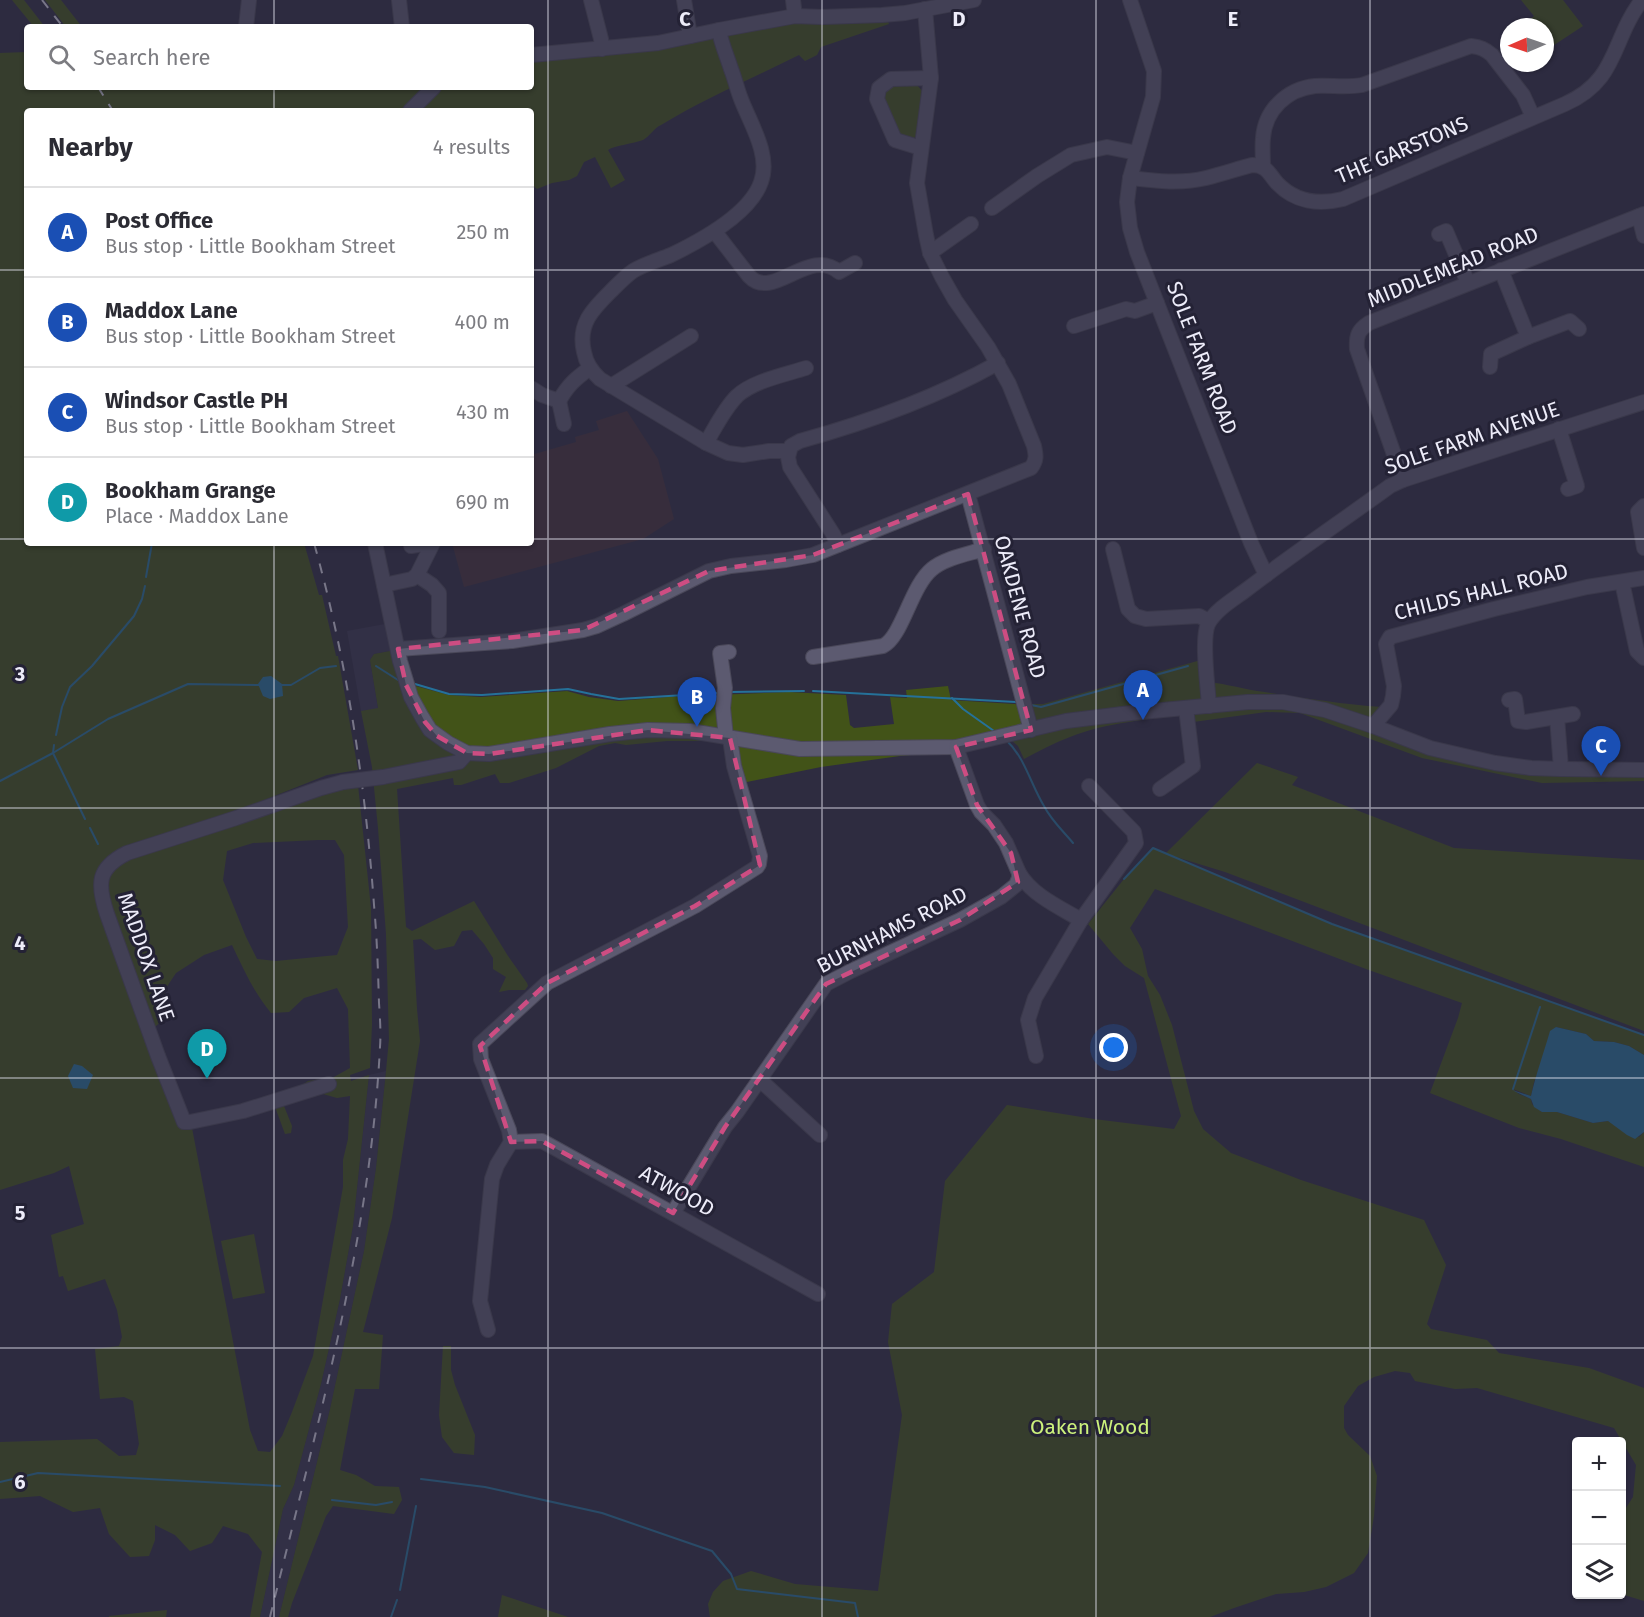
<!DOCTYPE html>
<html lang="en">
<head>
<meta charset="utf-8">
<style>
  :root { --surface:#fff; --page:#f2f2f3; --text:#2b2b33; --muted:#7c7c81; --line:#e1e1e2; --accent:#111827 }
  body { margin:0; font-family:"Fira Sans",sans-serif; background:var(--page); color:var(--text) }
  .controls { position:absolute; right:18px; bottom:18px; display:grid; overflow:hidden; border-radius:6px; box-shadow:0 2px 4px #0004 }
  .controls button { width:54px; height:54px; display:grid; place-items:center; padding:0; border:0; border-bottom:2px solid var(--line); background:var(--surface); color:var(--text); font:30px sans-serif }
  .compass { position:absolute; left:1500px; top:18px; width:54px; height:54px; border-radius:50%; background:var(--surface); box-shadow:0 2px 4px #0004; rotate:268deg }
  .you { position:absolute; left:1114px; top:1048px; width:21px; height:21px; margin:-15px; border:4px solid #fff; border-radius:50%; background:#1a73e8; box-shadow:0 0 0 9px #1a73e833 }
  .badge { display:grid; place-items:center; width:39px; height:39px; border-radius:50%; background:var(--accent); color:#fff; font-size:20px; font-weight:700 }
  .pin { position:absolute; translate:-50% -50px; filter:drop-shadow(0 2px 3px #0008) }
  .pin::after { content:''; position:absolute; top:32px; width:21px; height:18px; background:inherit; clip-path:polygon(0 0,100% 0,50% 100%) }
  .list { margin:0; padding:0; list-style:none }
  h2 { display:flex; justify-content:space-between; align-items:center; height:78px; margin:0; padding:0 24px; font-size:26px }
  h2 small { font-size:20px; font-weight:400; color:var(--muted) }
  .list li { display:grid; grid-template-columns:39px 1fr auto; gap:18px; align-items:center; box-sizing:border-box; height:90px; padding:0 24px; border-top:2px solid var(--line) }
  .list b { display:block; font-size:22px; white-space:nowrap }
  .list p { margin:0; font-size:20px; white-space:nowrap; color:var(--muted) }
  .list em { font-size:20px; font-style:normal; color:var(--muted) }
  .icon { flex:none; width:33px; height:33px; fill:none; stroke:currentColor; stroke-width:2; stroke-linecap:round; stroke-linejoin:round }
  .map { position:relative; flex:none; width:1644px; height:1617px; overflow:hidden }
  .search { position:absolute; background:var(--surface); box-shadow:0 2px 4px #0004; left:24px; top:24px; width:510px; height:66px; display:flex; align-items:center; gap:15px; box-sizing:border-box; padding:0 21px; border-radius:6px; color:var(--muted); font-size:22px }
  .panel { position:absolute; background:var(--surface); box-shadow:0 2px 4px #0004; left:24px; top:108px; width:510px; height:438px; border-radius:6px }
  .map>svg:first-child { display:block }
  .built { fill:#38354f }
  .industrial { fill:#433039 }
  .green { fill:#425318; fill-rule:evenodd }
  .water { fill:#257199 }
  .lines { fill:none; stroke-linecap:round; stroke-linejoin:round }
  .stream { stroke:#257199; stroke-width:2 }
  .minor-casing { stroke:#4a4859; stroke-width:16 }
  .minor { stroke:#5c5a70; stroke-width:14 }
  .rail { stroke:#d2d1df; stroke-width:2; stroke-dasharray:10 10; stroke-linecap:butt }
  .minor-bridge-casing { stroke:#4a4859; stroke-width:16; stroke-linecap:butt }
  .minor-bridge { stroke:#5c5a70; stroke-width:14 }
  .marked { fill:none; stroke:#cd4d82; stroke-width:4.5; stroke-dasharray:12 8; stroke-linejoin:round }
  .grid { fill:none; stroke:#edecf9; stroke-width:1.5; stroke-opacity:0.55 }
  .labels { text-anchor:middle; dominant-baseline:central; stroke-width:6; stroke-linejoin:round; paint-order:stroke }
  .street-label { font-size:21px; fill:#edecf9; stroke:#242235 }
  .park-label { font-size:21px; fill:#ccf17c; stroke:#242235 }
  .grid-label { font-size:20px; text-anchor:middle; font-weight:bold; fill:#edecf9; stroke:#242235; stroke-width:6; stroke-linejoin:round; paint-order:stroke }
</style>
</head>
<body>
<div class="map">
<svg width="1644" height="1617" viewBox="0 0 1644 1617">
  <rect width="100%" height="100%" fill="#2e2c40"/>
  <g class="built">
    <path d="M 385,624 L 390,651 L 374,654 L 370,660 L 378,709 L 361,711 L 347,631 Z"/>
    <path d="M 386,1071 L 376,1168 L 364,1251 L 330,1409 L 279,1617 L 260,1617 L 283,1509 L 294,1485 L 321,1384 L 340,1299 L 353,1226 L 369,1075 Z"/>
  </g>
  <path class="industrial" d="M 627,411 L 658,459 L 674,519 L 643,539 L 464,587 L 452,543 L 531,543 L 531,455 L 576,442 L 575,437 L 599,430 L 596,421 Z"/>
  <g class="green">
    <path d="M 12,0 L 24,0 L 45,27 L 34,27 Z"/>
    <path d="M 45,0 L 61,0 L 82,27 L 66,27 Z"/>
    <path d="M 1521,0 L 1563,0 L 1583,26 L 1545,51 L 1545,27 L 1521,27 L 1534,16 Z"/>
    <path d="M 785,22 L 839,24 L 888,22 L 889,24 L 821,47 L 817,55 L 805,61 L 799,55 C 753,78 705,98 661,125 C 654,128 650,136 643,140 C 633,144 615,145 608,150 L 625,180 L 611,188 L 595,157 L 584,162 L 577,176 L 569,180 L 552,183 L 537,189 L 531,184 L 531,111 L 27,111 L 27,543 L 304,543 L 319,595 L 322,595 L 336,656 L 338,656 L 358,770 L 327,775 L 211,821 L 321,793 L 358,785 L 371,908 L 372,1024 L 370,1068 L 350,1075 L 351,1081 L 369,1075 L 353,1226 L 340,1299 L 321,1384 L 301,1459 L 294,1485 L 283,1509 L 260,1617 L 250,1617 L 262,1552 L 248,1534 L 223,1526 L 212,1543 L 190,1551 L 175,1535 L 155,1525 L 155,1540 L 149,1556 L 130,1557 L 109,1534 L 100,1508 L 73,1512 L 40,1496 L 0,1499 L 0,1442 L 97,1439 L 119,1456 L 136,1455 L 139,1444 L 133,1401 L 124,1397 L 100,1399 L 95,1349 L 119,1346 L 122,1337 L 117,1310 L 105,1279 L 68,1291 L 63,1276 L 59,1277 L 51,1235 L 84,1224 L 69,1166 L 54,1173 L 0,1190 L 0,53 L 27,52 L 27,87 L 531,87 L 531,59 ZM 318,840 L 335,840 L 344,855 L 348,927 L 337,955 L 276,961 L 257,959 L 246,937 L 223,880 L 227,851 L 253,843 ZM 232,945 C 243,968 254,993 271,1013 L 289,1012 L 304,998 L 337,988 L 348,1009 L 350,1068 L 334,1077 L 308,1081 L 274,1104 L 285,1134 L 291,1133 L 292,1126 L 284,1106 L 311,1096 L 323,1094 L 337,1098 L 350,1096 L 348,1139 L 343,1160 L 343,1187 L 313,1356 L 292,1412 L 282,1436 L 270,1452 L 258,1451 L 250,1430 L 192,1128 L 155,1027 L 172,1011 L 164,991 L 176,973 L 204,955 Z"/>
    <path d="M 891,84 L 916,84 L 924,93 L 917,135 L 911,141 L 897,136 L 881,95 Z"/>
    <path d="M 390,651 L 393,652 L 412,685 L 449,695 L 481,697 L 567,691 L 589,697 L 618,701 L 668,697 L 789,692 L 846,695 L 850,725 L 854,728 L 894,724 L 890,697 L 907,698 L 906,690 L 948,686 L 951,700 L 1029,705 L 1033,704 L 1043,704 L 1201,660 L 1202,682 C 1220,682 1238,688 1257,691 C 1298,697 1340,704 1382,707 L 1371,732 L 1415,750 L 1468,763 L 1644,776 L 1644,781 L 1542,783 L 1422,758 L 1300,713 L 1266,712 L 1193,722 L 1189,715 C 1153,718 1104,723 1070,737 C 1054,743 1039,751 1024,759 L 1018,746 L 1011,740 L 951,751 L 900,756 L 821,767 L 747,782 L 734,783 L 724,744 L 721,741 L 667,741 L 626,745 L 615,743 L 599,746 L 556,768 L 509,783 L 500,783 L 495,774 L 461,785 L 454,785 L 453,778 L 397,789 L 406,927 L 412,931 L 474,901 L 508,956 L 527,983 L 528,986 L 525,990 L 509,990 L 499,992 L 506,977 L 493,969 L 493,958 L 484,944 L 472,930 L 462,931 L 454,946 L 435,950 L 421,939 L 413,940 L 417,1009 L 420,1041 L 392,1218 L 363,1332 L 383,1335 L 379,1389 L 355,1389 L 340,1470 L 356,1475 L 375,1486 L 399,1487 L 402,1500 L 394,1514 L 333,1506 L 326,1516 L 292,1603 L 288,1617 L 279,1617 L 330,1409 L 364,1251 L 376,1168 L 386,1071 L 389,1039 L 386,934 L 378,828 L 372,767 L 361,711 L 378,708 L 370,660 L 374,654 Z"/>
    <path d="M 1257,763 L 1298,777 L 1292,785 L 1454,848 L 1644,860 L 1644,1031 L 1225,872 L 1173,856 L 1332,924 L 1644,1035 L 1644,1055 L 1629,1046 L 1614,1042 L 1594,1041 L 1586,1034 L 1556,1027 L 1534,1082 L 1531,1096 L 1513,1089 L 1519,1094 L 1531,1099 L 1532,1104 L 1542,1112 L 1557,1112 L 1593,1123 L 1608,1121 L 1639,1137 L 1644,1132 L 1644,1167 L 1561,1139 L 1519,1128 L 1430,1093 L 1458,1018 L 1462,1003 L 1366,969 L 1155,889 L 1130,928 L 1142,949 L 1148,976 L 1160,995 L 1172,1025 L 1194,1111 L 1203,1129 L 1231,1153 L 1301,1180 L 1424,1220 L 1446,1265 L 1427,1324 L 1431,1329 L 1487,1340 L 1499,1353 L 1589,1368 L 1644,1388 L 1644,1601 L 1621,1594 L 1622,1514 L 1633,1497 L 1636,1465 L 1614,1428 L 1477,1388 L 1455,1389 L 1415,1381 L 1410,1373 L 1395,1371 L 1374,1377 L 1358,1386 L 1344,1406 L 1344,1428 L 1348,1435 L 1370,1456 L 1377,1476 L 1374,1516 L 1368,1553 L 1354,1573 L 1326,1587 L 1304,1592 L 1276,1594 L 1234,1608 L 1210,1617 L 710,1617 L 708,1604 L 713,1592 L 723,1581 L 751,1571 L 795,1584 L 878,1591 L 902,1415 L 888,1342 L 892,1304 L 934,1272 L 945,1181 L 1007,1105 L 1094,1119 L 1174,1129 L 1181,1116 L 1144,978 L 1125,966 L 1113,954 L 1088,924 L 1124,879 L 1153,848 L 1166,853 Z"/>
    <path d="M 254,1234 L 265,1293 L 233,1299 L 221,1241 Z"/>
    <path d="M 443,1346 L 451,1346 L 451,1370 L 455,1385 L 475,1435 L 474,1455 L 454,1453 L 442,1437 L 439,1415 Z"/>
    <path d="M 502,1595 L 568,1617 L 498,1617 Z"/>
    <path d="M 167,1610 L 166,1617 L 109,1617 L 109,1616 Z"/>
  </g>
  <g class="water">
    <path d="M 271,676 L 282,684 L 283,696 L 270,699 L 263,696 L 258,684 L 263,677 Z"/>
    <path d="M 1556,1027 L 1586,1034 L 1594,1041 L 1614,1042 L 1629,1046 L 1644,1055 L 1644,1132 L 1635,1139 L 1627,1135 L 1608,1121 L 1593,1123 L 1557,1112 L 1542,1112 L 1534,1107 L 1531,1099 L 1512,1090 L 1531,1096 C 1536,1074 1544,1052 1550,1031 Z"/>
    <path d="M 74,1064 L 82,1066 L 93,1075 L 87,1089 L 73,1088 L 68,1076 Z"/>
  </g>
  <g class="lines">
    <g class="stream">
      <path d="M 146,577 L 152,543"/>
      <path d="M 376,666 L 398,680"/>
      <path d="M 415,684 L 449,694 L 482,695 L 568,689 L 591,694 L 619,699 L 718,693"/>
      <path d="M 282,685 L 291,685 L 320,668 L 336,666"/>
      <path d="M 813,691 L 1016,702"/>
      <path d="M 730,692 L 804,691"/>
      <path d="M 952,698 L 963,709 L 994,731"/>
      <path d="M 1031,705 L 1041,707 L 1188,666"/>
      <path d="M 56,735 L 62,707 L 70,687 L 92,666 L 134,616 L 142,599 L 145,586"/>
      <path d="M 1007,741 C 1025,758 1031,785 1044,806 C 1051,820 1063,831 1073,843"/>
      <path d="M 54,745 L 53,753 L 85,819"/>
      <path d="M 0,781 L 53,753 L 108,719 L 188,684 L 261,685"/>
      <path d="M 90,828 L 98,844"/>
      <path d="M 1124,879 L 1153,848 L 1332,924 L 1644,1035"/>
      <path d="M 1513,1089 L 1540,1007"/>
      <path d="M 421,1479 L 485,1487 L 602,1513 L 712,1551 L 731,1574 L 737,1589 L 855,1603 L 858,1617"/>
      <path d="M 0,1482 L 38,1473 L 280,1486"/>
      <path d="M 332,1500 L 376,1505 L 392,1502"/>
      <path d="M 400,1590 L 416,1506"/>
      <path d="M 391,1617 L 397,1600"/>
    </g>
    <g class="minor-casing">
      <g id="minor">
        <path d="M 399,0 L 402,27"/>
        <path d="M 591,0 L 601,39 L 602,49"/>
        <path d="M 684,0 L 690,36"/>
        <path d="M 793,0 L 795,16"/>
        <path d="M 1130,0 L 1154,71 L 1153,97 L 1130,178 L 1127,202 L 1130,228 L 1137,252 L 1251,543 L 1266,575"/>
        <path d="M 246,27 L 249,0"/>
        <path d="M 719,30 C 721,43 727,56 731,69 C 735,79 737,89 741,99 C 750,123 771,155 761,182 C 750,214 700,241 671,255 C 659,260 644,264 633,271 C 626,276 619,283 613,289 C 594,308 577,323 584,352 C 586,363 591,371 600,379 L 706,443 L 728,453 L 743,455 L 769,451 L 789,451"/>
        <path d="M 531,55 L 658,43 L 719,30 L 795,16 L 822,17 L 882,15 L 905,13 L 974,0"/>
        <path d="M 410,111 L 434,87"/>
        <path d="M 921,148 L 895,140 L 877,99 L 879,88 L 891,79 L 931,78"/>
        <path d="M 1263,167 C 1263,157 1262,147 1263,138 C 1265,110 1287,89 1315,86 C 1331,85 1346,88 1362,85 L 1471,46 C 1480,47 1485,49 1492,55 L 1523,95 L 1533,117"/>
        <path d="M 1130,178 C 1156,181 1181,184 1206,178 C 1222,174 1237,169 1252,165 C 1267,165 1269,174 1277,183 C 1295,202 1319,205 1343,199 L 1565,104 C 1619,80 1611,40 1642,0"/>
        <path d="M 992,208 L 1037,176 L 1071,155 L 1107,147 L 1137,153"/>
        <path d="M 1639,216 L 1644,236"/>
        <path d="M 715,232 L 749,276 C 773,302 809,246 839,272 L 855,263"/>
        <path d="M 1439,234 L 1446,231 L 1468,283"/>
        <path d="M 930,253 L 971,224"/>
        <path d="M 1074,326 L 1126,309 L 1135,311 L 1157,303"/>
        <path d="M 1528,337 L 1570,321 L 1579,329"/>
        <path d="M 1490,367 L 1491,354 L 1528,337 L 1501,270"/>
        <path d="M 611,386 L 691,336"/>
        <path d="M 531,388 L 542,395 L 559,401 C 568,385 575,379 590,368"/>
        <path d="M 559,401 L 564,424"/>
        <path d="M 1559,429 L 1577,486 L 1568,489"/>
        <path d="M 706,443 C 715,428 724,409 737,396 C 753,381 784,375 806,368"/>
        <path d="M 1403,480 L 1357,349 C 1356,336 1358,330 1369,323 L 1644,214"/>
        <path d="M 968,494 L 1031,730"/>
        <path d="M 1644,506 L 1638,512 L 1644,548"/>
        <path d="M 375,543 L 400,661 L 411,697 L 422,717 L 430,730 L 448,743 L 467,753 L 489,754 L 610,734 L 648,730 L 690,731 L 800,749 L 956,747 L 1066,721 L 1131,713 L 1248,702 L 1283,702 L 1325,710 L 1373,726 L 1430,748 L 1495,763 L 1531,768 L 1561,769 L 1644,770"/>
        <path d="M 838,545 L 833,534 L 790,467 L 788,457 L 791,446 L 800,441 C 869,422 935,398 998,363"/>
        <path d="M 411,546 L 423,544 L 429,549"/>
        <path d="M 1113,549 L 1128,609 L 1135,616 L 1146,619 L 1199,616 L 1209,621"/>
        <path d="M 417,575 L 432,585 L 439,593 L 439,631"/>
        <path d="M 1622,582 L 1637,651 L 1644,658"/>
        <path d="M 384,585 L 412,579 L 417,575 L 433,543"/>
        <path d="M 398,649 L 512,641 L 583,630 L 597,626 L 623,614 L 709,571 L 731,566 L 786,560 L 813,555 L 1031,468 C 1037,460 1036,455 1034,446 L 1009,384 L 988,347 L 955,300 L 942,277 L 930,253 L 926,235 L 917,183 L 931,78 L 925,9"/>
        <path d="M 813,657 L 883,646 C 902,637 911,586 932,569 C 945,558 968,554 984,549"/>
        <path d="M 1509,700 L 1515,699 L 1518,721 L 1526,722 L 1573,714"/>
        <path d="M 1209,706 C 1208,686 1201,640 1208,624 C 1215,610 1234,599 1246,590 C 1293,554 1342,521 1390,486 L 1403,480 L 1644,402"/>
        <path d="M 1557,717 L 1561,769"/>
        <path d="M 1373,726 L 1391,705 L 1393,696 L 1394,686 L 1386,644 L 1390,637 L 1494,609 L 1587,587 L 1644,578"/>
        <path d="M 726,737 L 723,708 L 725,688 L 720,653 L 729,652"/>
        <path d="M 383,777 L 459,762 L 467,753"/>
        <path d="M 1160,789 L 1193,766 L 1186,708"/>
        <path d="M 1019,873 C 1032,895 1059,907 1081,920 L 1136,843 L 1134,832 L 1089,786"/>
        <path d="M 1036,1056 L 1028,1020 L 1035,998 L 1081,920"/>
        <path d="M 760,1080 L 820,1135"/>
        <path d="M 329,1084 L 243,1111 L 190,1122 L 184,1122 L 158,1056 L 107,914 C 97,884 97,868 127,853 L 236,818 L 321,788 L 343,782"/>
        <path d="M 511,1142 L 542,1141 L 818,1294"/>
        <path d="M 673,1213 L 725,1127 L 737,1112 L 826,984 L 851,971 L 960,920 L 1001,897 L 1016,885 L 1019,878 L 1019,873 L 1006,843 L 994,825 L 981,812 L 977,805 L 956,747"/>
        <path d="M 488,1330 L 480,1301 L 492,1179 L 497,1165 L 511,1142 L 509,1130 L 481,1059 L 480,1044 L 547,983 L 695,906 L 757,867 L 759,864 L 760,856 L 734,766 L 730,738"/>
      </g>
    </g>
    <use href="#minor" class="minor"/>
    <g class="rail">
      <path d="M 42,0 L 63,27"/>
      <path d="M 98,87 L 113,111"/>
      <path d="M 270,1617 C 316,1429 370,1241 380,1047 C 381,1033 380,1018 379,1003 C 378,970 377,938 374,905 C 365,782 347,661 314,543"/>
    </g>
    <g class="minor-bridge-casing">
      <path id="minor-bridge" d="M 343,782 L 383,777"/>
    </g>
    <use href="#minor-bridge" class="minor-bridge"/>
  </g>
  <path d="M0 0H1644V1617H0ZM 968,494 L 1031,730 L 956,747 L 977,805 L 1011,853 L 1018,882 L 960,920 L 826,984 L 725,1127 L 673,1213 L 542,1141 L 511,1142 L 480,1046 L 547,983 L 695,906 L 760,865 L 730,738 L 648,730 L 489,754 L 467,753 L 437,736 L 425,722 L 406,685 L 398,649 L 583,630 L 709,571 L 813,555 Z" fill="#2e2c40" fill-opacity=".55" fill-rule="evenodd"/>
  <path class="marked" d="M 968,494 L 1031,730 L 956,747 L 977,805 L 1011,853 L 1018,882 L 960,920 L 826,984 L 725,1127 L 673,1213 L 542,1141 L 511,1142 L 480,1046 L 547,983 L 695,906 L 760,865 L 730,738 L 648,730 L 489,754 L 467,753 L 437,736 L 425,722 L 406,685 L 398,649 L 583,630 L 709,571 L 813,555 Z"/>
  <path class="grid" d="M 274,0 L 274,27M 548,0 L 548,1617M 822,0 L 822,1617M 1096,0 L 1096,1617M 1370,0 L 1370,1617M 274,87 L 274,111M 0,270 L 27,270M 531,270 L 1644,270M 0,539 L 27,539M 531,539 L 1644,539M 274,543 L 274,1617M 0,808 L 1644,808M 0,1078 L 1644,1078M 0,1348 L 1644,1348"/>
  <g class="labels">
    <g class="street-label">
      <text transform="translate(1402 150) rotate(-23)">THE GARSTONS</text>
      <text transform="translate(1453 267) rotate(-22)">MIDDLEMEAD ROAD</text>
      <text transform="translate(1202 358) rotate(69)">SOLE FARM ROAD</text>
      <text transform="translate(1472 438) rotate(-19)">SOLE FARM AVENUE</text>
      <text transform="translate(1481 592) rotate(-14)">CHILDS HALL ROAD</text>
      <text transform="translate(1020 607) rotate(75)">OAKDENE ROAD</text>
      <text transform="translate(892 930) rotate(-27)">BURNHAMS ROAD</text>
      <text transform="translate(146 957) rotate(71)">MADDOX LANE</text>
      <text transform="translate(677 1191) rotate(29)">ATWOOD</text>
    </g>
    <g class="park-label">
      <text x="1090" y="1427">Oaken Wood</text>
    </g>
  </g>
  <g class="grid-label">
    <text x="685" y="26">C</text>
    <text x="959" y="26">D</text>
    <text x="1233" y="26">E</text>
    <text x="20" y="681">3</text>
    <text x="20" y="950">4</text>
    <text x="20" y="1220">5</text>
    <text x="20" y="1489">6</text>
  </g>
</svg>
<div class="controls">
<button>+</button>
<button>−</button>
<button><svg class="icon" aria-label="layers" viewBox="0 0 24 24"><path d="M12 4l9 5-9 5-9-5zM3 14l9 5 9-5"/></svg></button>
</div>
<svg class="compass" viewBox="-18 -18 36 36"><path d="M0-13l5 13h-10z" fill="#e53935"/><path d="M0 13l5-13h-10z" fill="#7c7c81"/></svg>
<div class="you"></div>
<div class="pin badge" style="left:1143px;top:720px;background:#1a4fb4">A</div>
<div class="pin badge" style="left:697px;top:727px;background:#1a4fb4">B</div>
<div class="pin badge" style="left:1601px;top:776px;background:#1a4fb4">C</div>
<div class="pin badge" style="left:207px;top:1079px;background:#0f9aa8">D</div>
<div class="search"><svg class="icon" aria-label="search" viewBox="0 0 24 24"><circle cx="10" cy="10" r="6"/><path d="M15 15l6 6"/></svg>Search here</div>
<section class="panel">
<h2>Nearby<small>4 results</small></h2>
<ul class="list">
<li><span class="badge" style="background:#1a4fb4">A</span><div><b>Post Office</b><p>Bus stop · Little Bookham Street</p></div><em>250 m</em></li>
<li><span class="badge" style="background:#1a4fb4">B</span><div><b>Maddox Lane</b><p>Bus stop · Little Bookham Street</p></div><em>400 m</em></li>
<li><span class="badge" style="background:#1a4fb4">C</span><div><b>Windsor Castle PH</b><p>Bus stop · Little Bookham Street</p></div><em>430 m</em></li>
<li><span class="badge" style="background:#0f9aa8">D</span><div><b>Bookham Grange</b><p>Place · Maddox Lane</p></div><em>690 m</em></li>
</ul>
</section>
</div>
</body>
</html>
